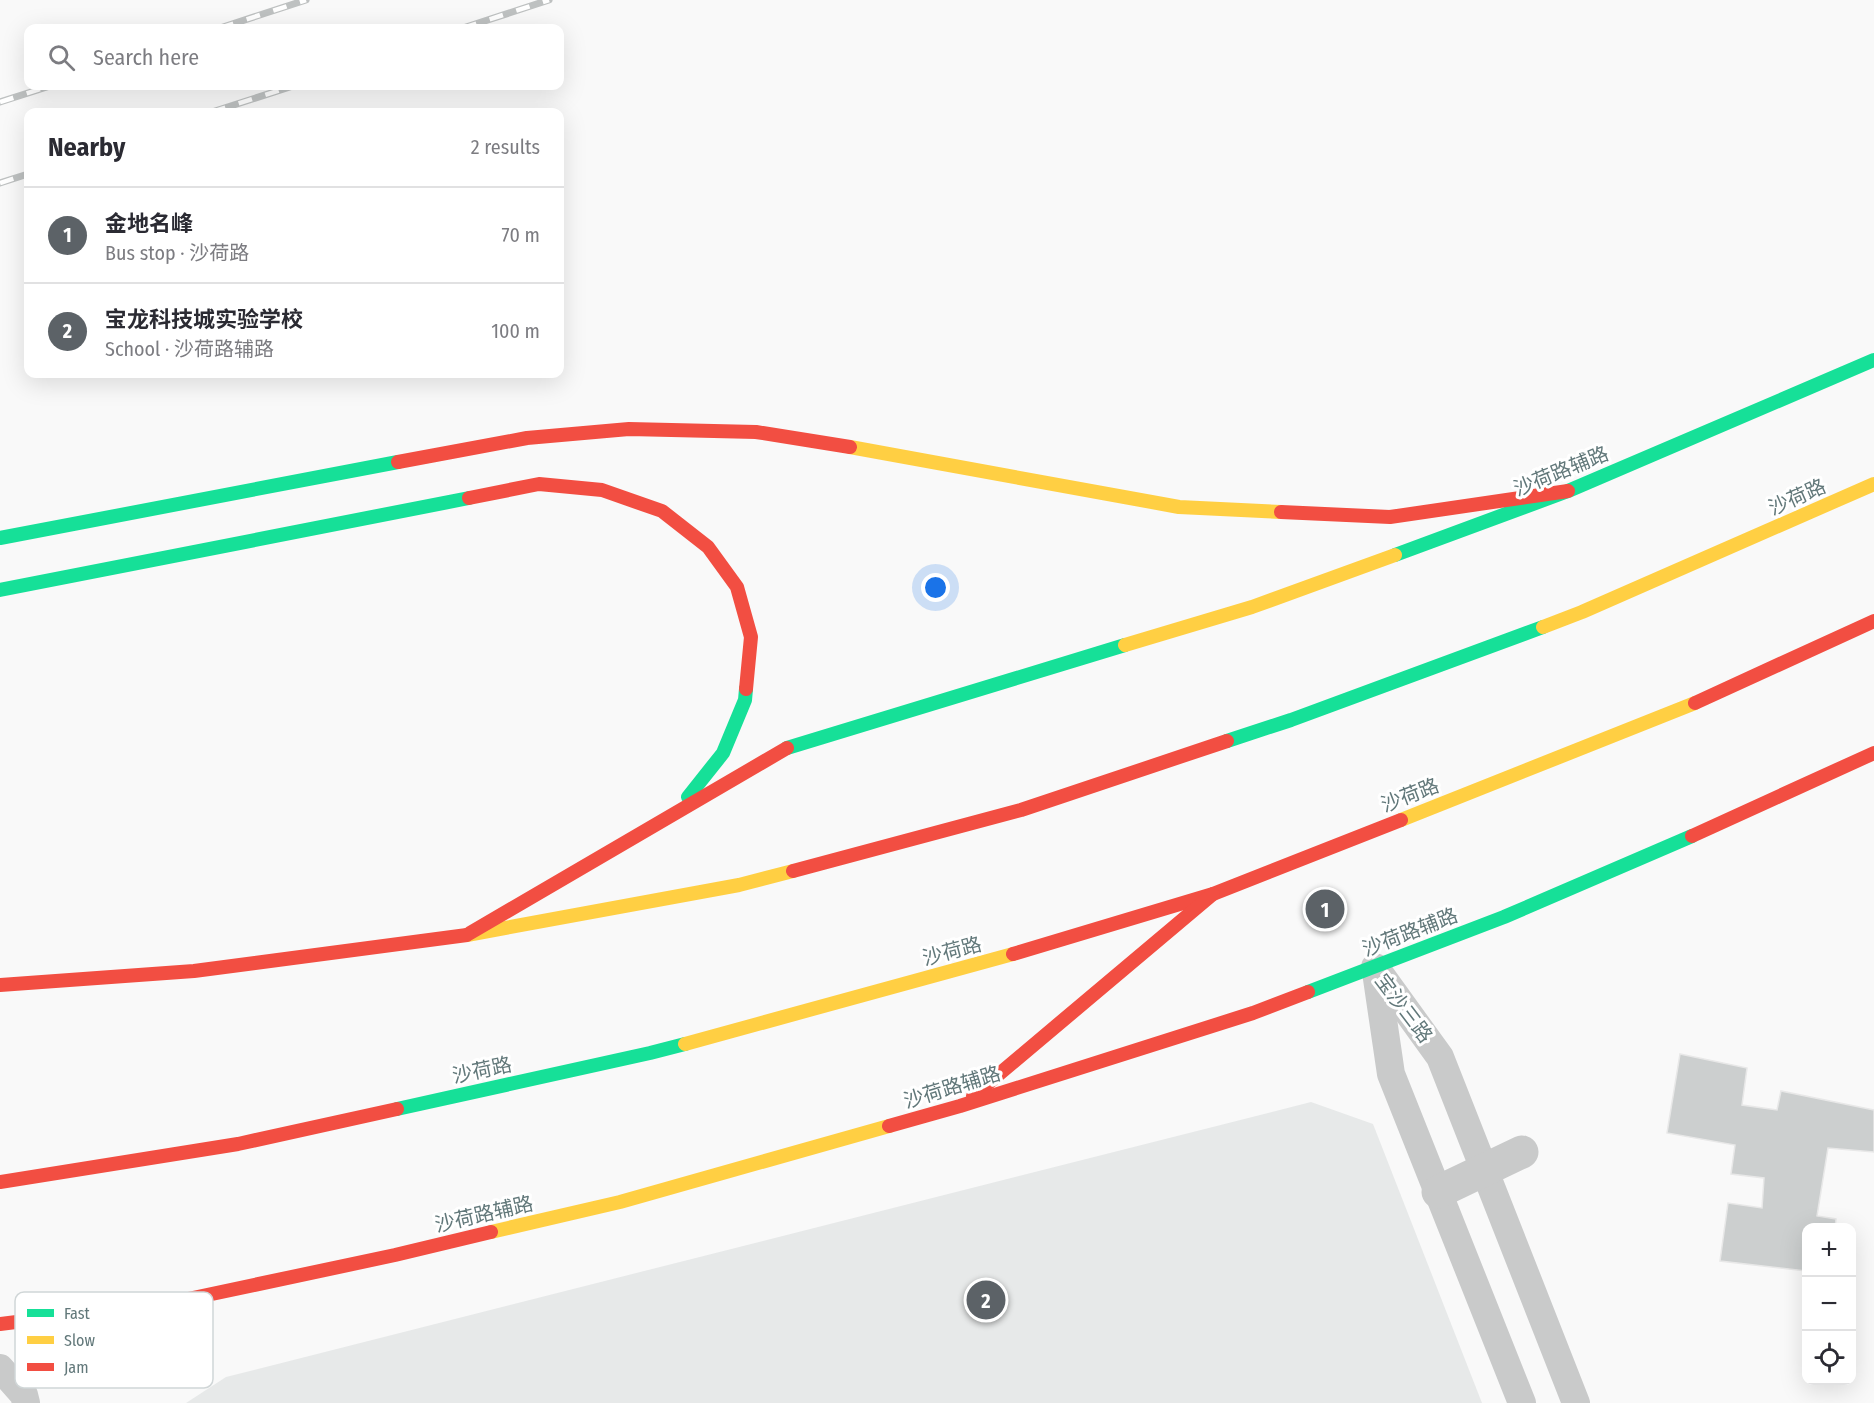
<!DOCTYPE html>
<html lang="en">
<head>
<meta charset="utf-8">
<style>
  :root { --surface:#fff; --page:#f7f7f7; --text:#2b2b33; --muted:#7c7c81; --line:#e1e1e2; --accent:#5c6267 }
  body { margin:0; font-family:"Fira Sans Condensed","Noto Sans SC",sans-serif; background:var(--page); color:var(--text) }
  .controls { position:absolute; right:18px; bottom:18px; display:grid; overflow:hidden; border-radius:12px; box-shadow:0 6px 24px #0002 }
  .controls button { width:54px; height:54px; display:grid; place-items:center; padding:0; border:0; border-bottom:2px solid var(--line); background:var(--surface); color:var(--text); font:30px sans-serif }
  .you { position:absolute; left:936px; top:588px; width:21px; height:21px; margin:-15px; border:4px solid #fff; border-radius:50%; background:#1a73e8; box-shadow:0 0 0 9px #1a73e833 }
  .badge { display:grid; place-items:center; width:39px; height:39px; border-radius:50%; background:var(--accent); color:#fff; font-size:20px; font-weight:700 }
  .pin { position:absolute; translate:-50% -50%; border:3px solid #fff; box-shadow:0 2px 6px #0006 }
  .list { margin:0; padding:0; list-style:none }
  h2 { display:flex; justify-content:space-between; align-items:center; height:78px; margin:0; padding:0 24px; font-size:26px }
  h2 small { font-size:20px; font-weight:400; color:var(--muted) }
  .list li { display:grid; grid-template-columns:39px 1fr auto; gap:18px; align-items:center; box-sizing:border-box; height:96px; padding:0 24px; border-top:2px solid var(--line) }
  .list b { display:block; font-size:22px; white-space:nowrap }
  .list p { margin:0; font-size:20px; white-space:nowrap; color:var(--muted) }
  .list em { font-size:20px; font-style:normal; color:var(--muted) }
  .icon { flex:none; width:33px; height:33px; fill:none; stroke:currentColor; stroke-width:2; stroke-linecap:round; stroke-linejoin:round }
  .map { position:relative; flex:none; width:1874px; height:1403px; overflow:hidden }
  .search { position:absolute; background:var(--surface); box-shadow:0 6px 24px #0002; left:24px; top:24px; width:540px; height:66px; display:flex; align-items:center; gap:15px; box-sizing:border-box; padding:0 21px; border-radius:12px; color:var(--muted); font-size:22px }
  .panel { position:absolute; background:var(--surface); box-shadow:0 6px 24px #0002; left:24px; top:108px; width:540px; height:270px; border-radius:12px }
  .map>svg:first-child { display:block }
  .built { fill:#e7e9e9 }
  .building { fill:#cccfcf; stroke:#e8e8e8; stroke-width:1.5 }
  .lines { fill:none; stroke-linecap:round; stroke-linejoin:round }
  .lane { stroke:#c9caca; stroke-width:28 }
  .street { stroke:#c9caca; stroke-width:33 }
  .fast { stroke:#16e098; stroke-width:14 }
  .slow { stroke:#ffcf43; stroke-width:14 }
  .jam { stroke:#f24e42; stroke-width:14 }
  .rail-casing { stroke:#bec1c1; stroke-width:7 }
  .rail { stroke:#fff; stroke-width:4.5; stroke-dasharray:14; stroke-linecap:butt }
  .labels { text-anchor:middle; dominant-baseline:central; stroke-width:6; stroke-linejoin:round; paint-order:stroke }
  .street-label { font-size:20px; fill:#62787a; stroke:#fff }
  .key { fill:#fff; stroke:#d0d6d7; stroke-width:1.5 }
  .key-label { font-size:16px; fill:#62787a }
</style>
</head>
<body>
<div class="map">
<svg width="1874" height="1403" viewBox="0 0 1874 1403">
  <rect width="100%" height="100%" fill="#f9f9f9"/>
  <path class="built" d="M 1311,1102 L 1373,1124 L 1482,1403 L 186,1403 L 226,1377 Z"/>
  <path class="building" d="M 1680,1054 L 1747,1068 L 1742,1105 L 1777,1110 L 1781,1091 L 1874,1110 L 1874,1152 L 1828,1148 L 1817,1216 L 1836,1219 L 1835,1228 L 1806,1228 L 1806,1271 L 1720,1261 L 1728,1203 L 1762,1208 L 1764,1178 L 1731,1174 L 1735,1145 L 1667,1133 Z"/>
  <g class="lines">
    <g class="lane">
      <path d="M 1375,967 L 1440,1057 L 1576,1403"/>
      <path d="M 1376,972 L 1391,1074 L 1522,1403"/>
      <path d="M 0,1368 L 24,1395 L 26,1403"/>
    </g>
    <path class="street" d="M 1438,1192 L 1522,1152"/>
    <g class="fast">
      <path d="M 0,538 L 398,462"/>
      <path d="M 1395,555 L 1568,491 L 1874,360"/>
      <path d="M 0,590 L 469,498"/>
      <path d="M 1227,741 L 1291,720 L 1543,627"/>
      <path d="M 787,748 L 1125,645"/>
      <path d="M 688,797 L 723,753 L 745,700 L 746,689"/>
      <path d="M 1308,992 L 1504,917 L 1692,836"/>
      <path d="M 397,1109 L 650,1053 L 685,1044"/>
    </g>
    <g class="slow">
      <path d="M 850,447 L 1179,507 L 1281,512"/>
      <path d="M 1543,627 L 1582,612 L 1874,484"/>
      <path d="M 1125,645 L 1252,607 L 1395,555"/>
      <path d="M 1401,820 L 1695,703"/>
      <path d="M 467,935 L 739,885 L 793,871"/>
      <path d="M 685,1044 L 1013,954"/>
      <path d="M 491,1232 L 620,1202 L 889,1126"/>
    </g>
    <g class="jam">
      <path d="M 398,462 L 527,438 L 629,429 L 756,432 L 850,447"/>
      <path d="M 469,498 L 539,484 L 602,490 L 662,511 L 708,547 L 737,587 L 751,637 L 746,689"/>
      <path d="M 1281,512 L 1390,517 L 1568,491"/>
      <path d="M 1695,703 L 1874,621"/>
      <path d="M 1692,836 L 1874,753"/>
      <path d="M 793,871 L 1021,810 L 1227,741"/>
      <path d="M 470,933 L 787,748"/>
      <path d="M 1013,954 L 1213,894 L 1401,820"/>
      <path d="M 0,985 L 194,971 L 467,935"/>
      <path d="M 973,1096 L 1213,894"/>
      <path d="M 889,1126 L 960,1106 L 1253,1013 L 1308,992"/>
      <path d="M 0,1182 L 238,1144 L 397,1109"/>
      <path d="M 0,1324 L 174,1302 L 395,1255 L 491,1232"/>
    </g>
    <g class="rail-casing">
      <g id="rail">
        <path d="M 220,28 L 306,0"/>
        <path d="M 463,28 L 549,0"/>
        <path d="M 0,102 L 50,86"/>
        <path d="M 212,112 L 293,86"/>
        <path d="M 0,183 L 28,174"/>
      </g>
    </g>
    <use href="#rail" class="rail"/>
  </g>
  <g class="labels">
    <g class="street-label">
      <text transform="translate(1561 471) rotate(-22)">沙荷路辅路</text>
      <text transform="translate(1797 497) rotate(-24)">沙荷路</text>
      <text transform="translate(1410 795) rotate(-21)">沙荷路</text>
      <text transform="translate(1410 932) rotate(-21)">沙荷路辅路</text>
      <text transform="translate(952 951) rotate(-15)">沙荷路</text>
      <text transform="translate(1404 1008) rotate(53)">宝沙三路</text>
      <text transform="translate(482 1070) rotate(-12)">沙荷路</text>
      <text transform="translate(952 1087) rotate(-17)">沙荷路辅路</text>
      <text transform="translate(484 1214) rotate(-13)">沙荷路辅路</text>
    </g>
  </g>
  <rect x="15" y="1292" width="198" height="96" rx="9" class="key"/>
  <rect x="27" y="1309" width="27" height="8" fill="#16e098"/>
  <rect x="27" y="1336" width="27" height="8" fill="#ffcf43"/>
  <rect x="27" y="1363" width="27" height="8" fill="#f24e42"/>
  <g class="key-label">
    <text x="64" y="1319">Fast</text>
    <text x="64" y="1346">Slow</text>
    <text x="64" y="1373">Jam</text>
  </g>
</svg>
<div class="controls">
<button>+</button>
<button>−</button>
<button><svg class="icon" aria-label="locate" viewBox="0 0 24 24"><circle cx="12" cy="12" r="6"/><path d="M12 2v4M12 18v4M2 12h4M18 12h4"/></svg></button>
</div>
<div class="you"></div>
<div class="pin badge" style="left:1325px;top:909px">1</div>
<div class="pin badge" style="left:986px;top:1300px">2</div>
<div class="search"><svg class="icon" aria-label="search" viewBox="0 0 24 24"><circle cx="10" cy="10" r="6"/><path d="M15 15l6 6"/></svg>Search here</div>
<section class="panel">
<h2>Nearby<small>2 results</small></h2>
<ul class="list">
<li><span class="badge">1</span><div><b>金地名峰</b><p>Bus stop · 沙荷路</p></div><em>70 m</em></li>
<li><span class="badge">2</span><div><b>宝龙科技城实验学校</b><p>School · 沙荷路辅路</p></div><em>100 m</em></li>
</ul>
</section>
</div>
</body>
</html>
